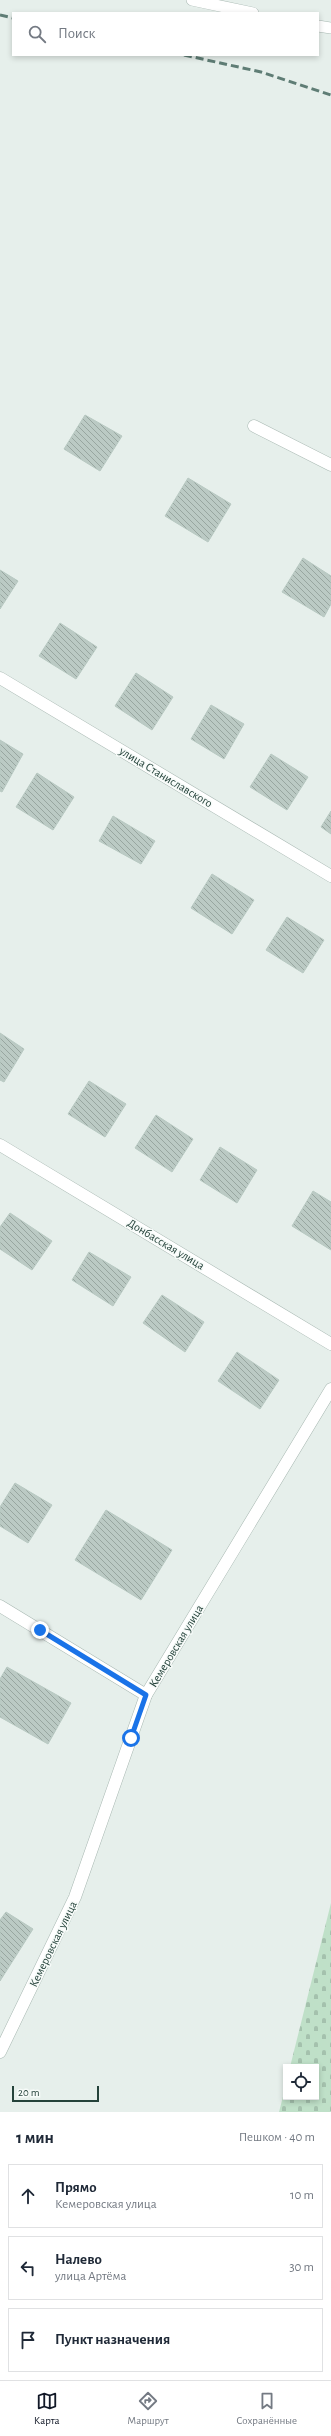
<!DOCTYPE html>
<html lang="ru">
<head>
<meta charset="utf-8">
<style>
  :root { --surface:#fff; --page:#f6f6f7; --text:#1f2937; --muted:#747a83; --line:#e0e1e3; --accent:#111827 }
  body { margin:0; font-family:"Alegreya Sans",sans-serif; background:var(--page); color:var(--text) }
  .controls { position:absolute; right:12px; bottom:12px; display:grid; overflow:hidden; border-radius:0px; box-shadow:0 2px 6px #0003 }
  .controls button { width:36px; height:36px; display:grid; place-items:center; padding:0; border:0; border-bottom:1px solid var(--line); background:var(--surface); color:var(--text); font:20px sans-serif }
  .scale { position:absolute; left:12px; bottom:10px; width:87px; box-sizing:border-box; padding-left:4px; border:2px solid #24423a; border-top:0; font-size:11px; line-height:14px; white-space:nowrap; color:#24423a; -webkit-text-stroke:3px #f7fbf9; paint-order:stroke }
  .stop { position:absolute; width:12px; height:12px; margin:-9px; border:3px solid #1a73e8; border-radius:50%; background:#fff }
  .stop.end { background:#1a73e8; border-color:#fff; box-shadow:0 1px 4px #0008 }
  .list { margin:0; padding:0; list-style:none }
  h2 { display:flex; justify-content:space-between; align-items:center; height:52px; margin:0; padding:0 16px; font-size:17px }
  h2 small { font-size:13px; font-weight:400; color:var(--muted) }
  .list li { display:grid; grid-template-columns:26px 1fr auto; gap:12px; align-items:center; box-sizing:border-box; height:64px; margin:0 8px 8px; padding:0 8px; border:1px solid var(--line); border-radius:0px }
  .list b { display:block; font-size:15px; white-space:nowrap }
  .list p { margin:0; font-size:13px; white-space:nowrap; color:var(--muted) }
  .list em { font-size:13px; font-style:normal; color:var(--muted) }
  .icon { flex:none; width:22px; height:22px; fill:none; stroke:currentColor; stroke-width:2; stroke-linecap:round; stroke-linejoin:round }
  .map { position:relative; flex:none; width:331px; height:2112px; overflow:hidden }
  .search { position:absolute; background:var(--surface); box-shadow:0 2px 6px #0003; left:12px; right:12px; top:12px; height:44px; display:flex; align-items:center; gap:10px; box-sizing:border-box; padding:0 14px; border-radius:0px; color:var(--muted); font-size:15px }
  .sheet { height:268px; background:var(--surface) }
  nav { display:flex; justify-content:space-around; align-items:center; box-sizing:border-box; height:56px; border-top:1px solid var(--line); background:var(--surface); font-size:11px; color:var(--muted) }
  nav a { display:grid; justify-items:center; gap:2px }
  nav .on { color:var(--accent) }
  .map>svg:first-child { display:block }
  .cemetery { fill:url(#cemetery-stones) }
  .building { fill:url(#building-back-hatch); stroke:#b8c9c2 }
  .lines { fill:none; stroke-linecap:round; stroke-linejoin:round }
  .lane-casing { stroke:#a8b8b2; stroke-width:12 }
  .street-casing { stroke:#a8b8b2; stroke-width:13 }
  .lane { stroke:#fff; stroke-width:11 }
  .street { stroke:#fff; stroke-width:12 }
  .rail { stroke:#5f7d75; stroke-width:3; stroke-dasharray:8 4; stroke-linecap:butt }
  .route { stroke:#1a73e8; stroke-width:5 }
  .labels { text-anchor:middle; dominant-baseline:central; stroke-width:3; stroke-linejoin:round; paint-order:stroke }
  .street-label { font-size:12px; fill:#24423a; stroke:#f7fbf9 }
</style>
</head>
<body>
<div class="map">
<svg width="331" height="2112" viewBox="0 0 331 2112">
  <defs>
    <pattern id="cemetery-stones" width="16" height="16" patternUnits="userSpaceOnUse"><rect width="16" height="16" fill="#bfe0c8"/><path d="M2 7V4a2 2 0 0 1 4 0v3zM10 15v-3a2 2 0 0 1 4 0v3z" fill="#a4c1ad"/></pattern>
    <pattern id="building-back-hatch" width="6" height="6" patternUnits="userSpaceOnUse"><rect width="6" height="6" fill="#bbcac4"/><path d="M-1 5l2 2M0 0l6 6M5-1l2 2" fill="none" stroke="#98a6a0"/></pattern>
  </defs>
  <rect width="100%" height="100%" fill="#e6efeb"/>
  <path class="cemetery" d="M 331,1903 L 331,2112 L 279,2112 L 286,2085 L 286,2097 L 316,2097 L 316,2067 L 290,2067 Z"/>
  <g class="building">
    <path d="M 85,415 L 122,436 L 100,471 L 64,449 Z"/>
    <path d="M 188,478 L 231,504 L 208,542 L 165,516 Z"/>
    <path d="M 303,558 L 331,576 L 331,604 L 324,617 L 282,592 Z"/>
    <path d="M 0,570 L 18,581 L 0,609 Z"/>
    <path d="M 60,623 L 97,647 L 76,679 L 39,656 Z"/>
    <path d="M 136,673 L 173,697 L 152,730 L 115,706 Z"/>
    <path d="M 211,705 L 244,724 L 224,759 L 191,739 Z"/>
    <path d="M 0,740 L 23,754 L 2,792 L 0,791 Z"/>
    <path d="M 271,754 L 308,777 L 287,810 L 250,787 Z"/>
    <path d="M 37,773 L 74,797 L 53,830 L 16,807 Z"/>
    <path d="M 331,811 L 331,834 L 321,827 Z"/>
    <path d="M 113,816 L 155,841 L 141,864 L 99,841 Z"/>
    <path d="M 212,874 L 254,900 L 232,934 L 191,908 Z"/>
    <path d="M 287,917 L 324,940 L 303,973 L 266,950 Z"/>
    <path d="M 0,1033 L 24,1049 L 4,1082 L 0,1080 Z"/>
    <path d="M 89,1081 L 126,1104 L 105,1137 L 68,1114 Z"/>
    <path d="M 156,1115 L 193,1139 L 172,1172 L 135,1148 Z"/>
    <path d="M 220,1147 L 257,1170 L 237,1203 L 200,1180 Z"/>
    <path d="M 313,1191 L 331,1202 L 331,1250 L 292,1226 Z"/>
    <path d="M 10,1213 L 52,1241 L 32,1270 L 0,1249 L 0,1227 Z"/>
    <path d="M 89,1252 L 131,1277 L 113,1306 L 72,1280 Z"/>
    <path d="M 162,1295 L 204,1322 L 185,1352 L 143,1323 Z"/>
    <path d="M 237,1352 L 279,1380 L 260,1409 L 218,1381 Z"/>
    <path d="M 15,1483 L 52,1505 L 28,1543 L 0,1526 L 0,1507 Z"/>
    <path d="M 106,1510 L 172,1550 L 141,1600 L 75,1560 Z"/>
    <path d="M 7,1667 L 71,1703 L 48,1744 L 0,1717 L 0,1679 Z"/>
    <path d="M 6,1912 L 33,1929 L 0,1981 L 0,1920 Z"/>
  </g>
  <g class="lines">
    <g class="lane-casing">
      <g id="lane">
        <path d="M 192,0 L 253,13"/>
        <path d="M 318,26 L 331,28"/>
      </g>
    </g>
    <g class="street-casing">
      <g id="street">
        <path d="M 254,426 L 331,465"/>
        <path d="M 0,678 L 331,876"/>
        <path d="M 0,1145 L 331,1344"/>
        <path d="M 0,1606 L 146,1695"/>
        <path d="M 0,2052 L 75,1897 L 146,1695 L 331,1389"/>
      </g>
    </g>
    <use href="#lane" class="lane"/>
    <use href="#street" class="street"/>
    <g class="rail">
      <path d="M 0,15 L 13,18"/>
      <path d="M 184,55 L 261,72 L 331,95"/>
    </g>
  </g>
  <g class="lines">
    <path class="route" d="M 40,1630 L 146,1695 L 131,1738"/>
  </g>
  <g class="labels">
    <g class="street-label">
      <text transform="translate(166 777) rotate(31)">улица Станиславского</text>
      <text transform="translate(166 1244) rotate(31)">Донбасская улица</text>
      <text transform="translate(176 1646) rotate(-59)">Кемеровская улица</text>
      <text transform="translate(53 1944) rotate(-64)">Кемеровская улица</text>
    </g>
  </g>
</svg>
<div class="controls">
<button><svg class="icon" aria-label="locate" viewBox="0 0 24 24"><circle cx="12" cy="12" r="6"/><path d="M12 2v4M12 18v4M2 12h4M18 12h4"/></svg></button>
</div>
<div class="scale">20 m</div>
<div class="stop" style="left:131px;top:1738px"></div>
<div class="stop end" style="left:40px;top:1630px"></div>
<div class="search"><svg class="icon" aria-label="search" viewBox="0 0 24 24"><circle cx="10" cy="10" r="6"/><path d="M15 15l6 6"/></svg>Поиск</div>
</div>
<section class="sheet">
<h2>1 мин<small>Пешком · 40 m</small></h2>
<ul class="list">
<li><svg class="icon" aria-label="ahead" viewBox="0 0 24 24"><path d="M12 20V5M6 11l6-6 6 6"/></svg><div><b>Прямо</b><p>Кемеровская улица</p></div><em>10 m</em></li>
<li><svg class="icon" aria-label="left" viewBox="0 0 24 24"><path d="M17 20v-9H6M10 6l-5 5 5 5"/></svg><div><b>Налево</b><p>улица Артёма</p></div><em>30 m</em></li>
<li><svg class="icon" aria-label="arrive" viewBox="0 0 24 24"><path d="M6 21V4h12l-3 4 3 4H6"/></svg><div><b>Пункт назначения</b></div></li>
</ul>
</section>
<nav>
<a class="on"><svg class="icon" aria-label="map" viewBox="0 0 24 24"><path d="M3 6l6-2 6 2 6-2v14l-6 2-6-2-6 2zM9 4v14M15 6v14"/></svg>Карта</a>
<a><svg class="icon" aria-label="directions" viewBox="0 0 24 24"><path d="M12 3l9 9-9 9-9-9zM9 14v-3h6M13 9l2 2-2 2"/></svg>Маршрут</a>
<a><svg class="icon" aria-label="saved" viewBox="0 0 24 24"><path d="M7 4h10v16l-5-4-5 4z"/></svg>Сохранённые</a>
</nav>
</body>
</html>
